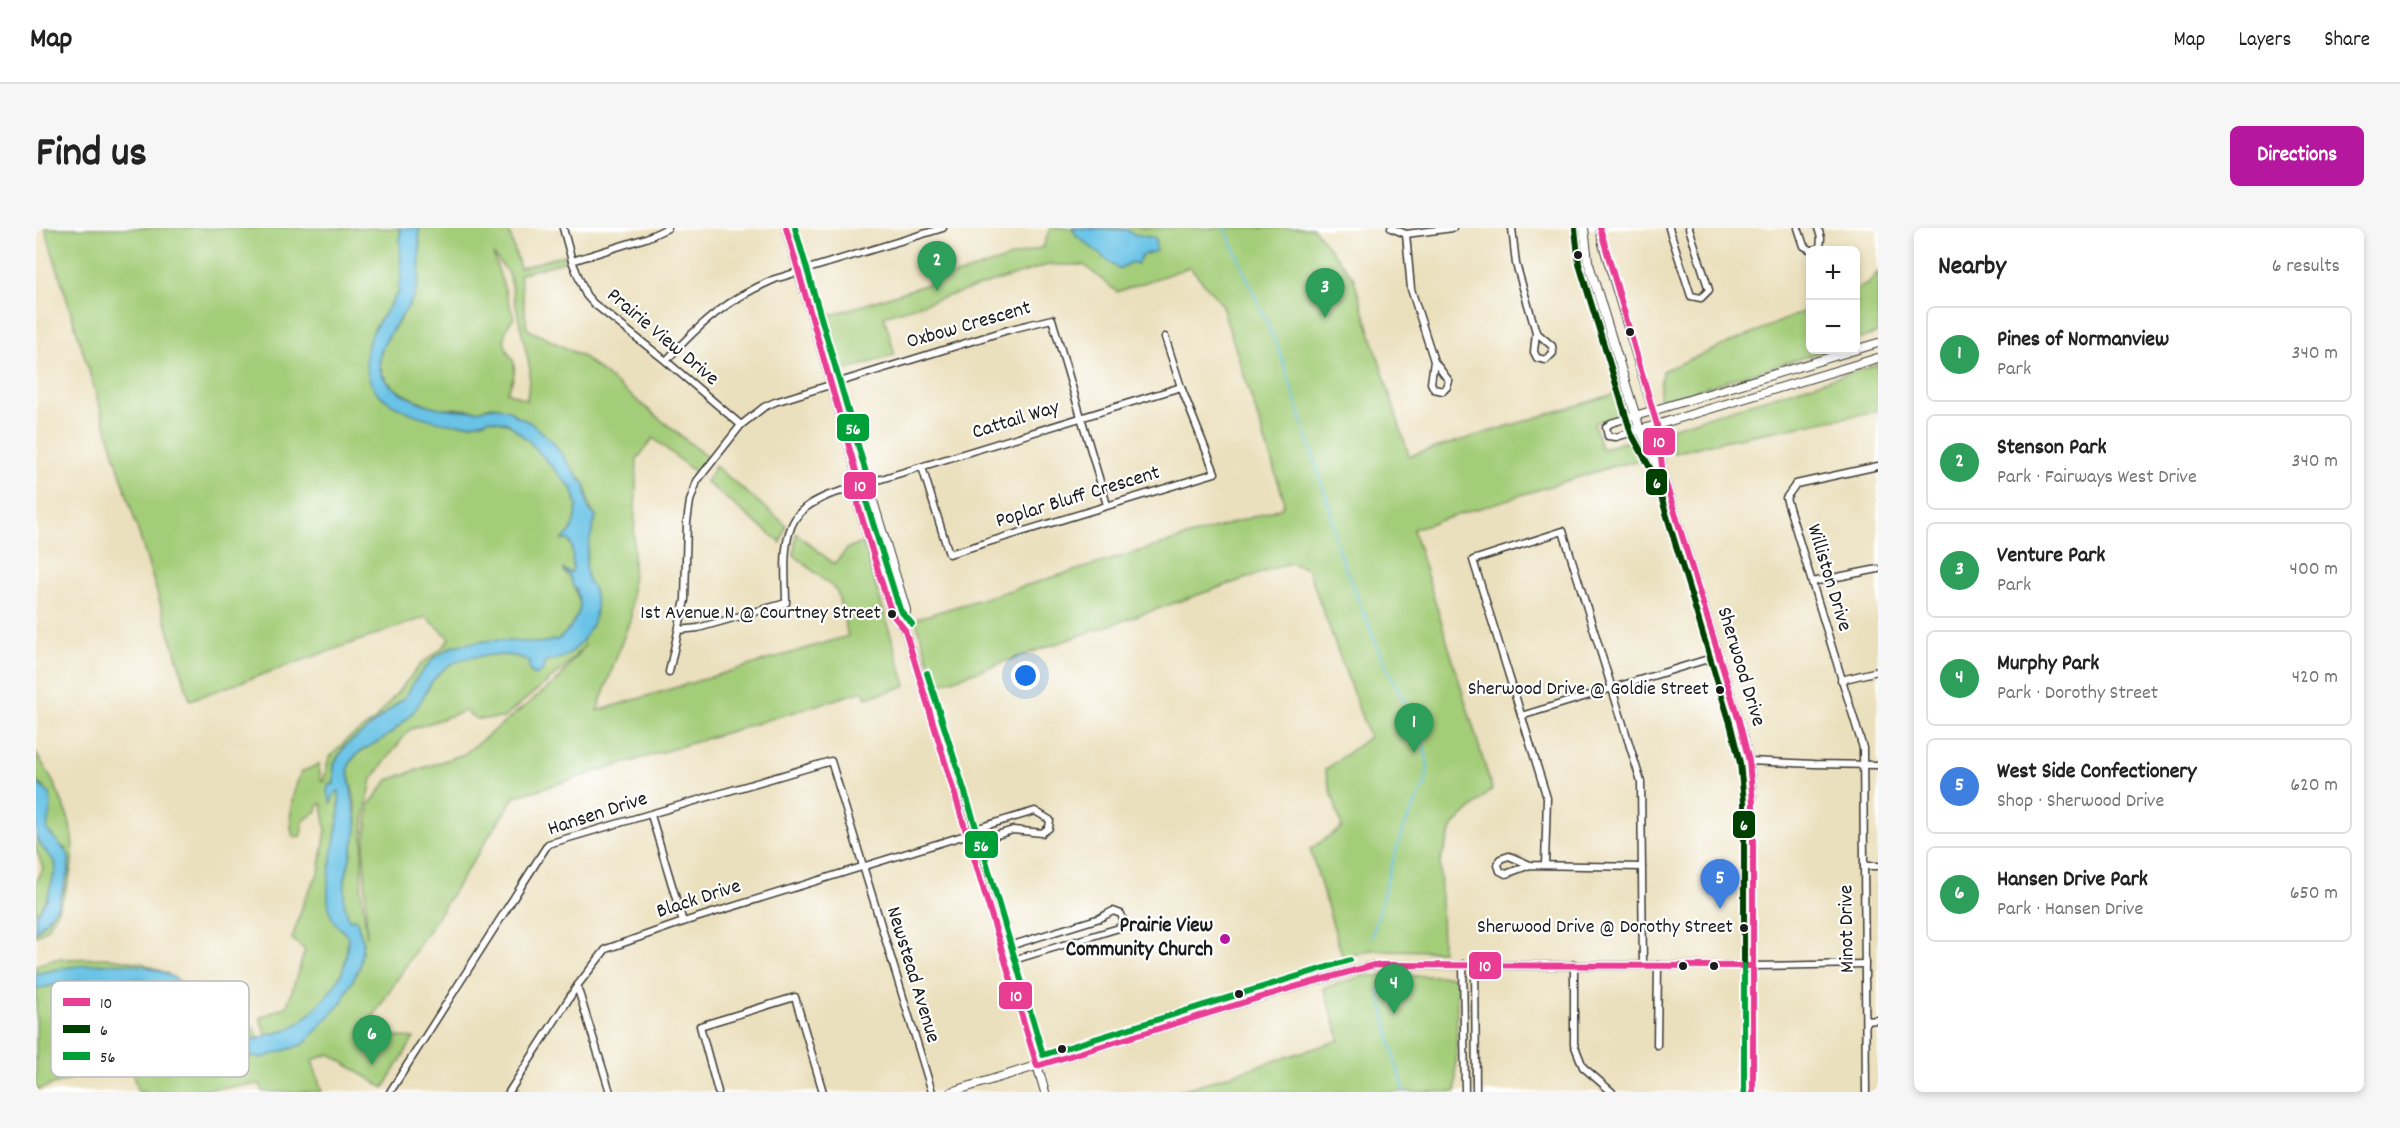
<!DOCTYPE html>
<html lang="en">
<head>
<meta charset="utf-8">
<style>
  :root { --surface:#fff; --page:#f6f6f6; --text:#222; --muted:#767676; --line:#e0e0e0; --accent:#b5179e }
  body { margin:0; font-family:Dekko,sans-serif; background:var(--page); color:var(--text) }
  .controls { position:absolute; right:18px; top:18px; display:grid; overflow:hidden; border-radius:9px; box-shadow:0 3px 9px #0003 }
  .controls button { width:54px; height:54px; display:grid; place-items:center; padding:0; border:0; border-bottom:2px solid var(--line); background:var(--surface); color:var(--text); font:30px sans-serif }
  .you { position:absolute; left:990px; top:448px; width:21px; height:21px; margin:-15px; border:4px solid #fff; border-radius:50%; background:#1a73e8; box-shadow:0 0 0 9px #1a73e833 }
  .badge { display:grid; place-items:center; width:39px; height:39px; border-radius:50%; background:var(--accent); color:#fff; font-size:20px; font-weight:700 }
  .pin { position:absolute; translate:-50% -50px; filter:drop-shadow(0 2px 3px #0008) }
  .pin::after { content:''; position:absolute; top:32px; width:21px; height:18px; background:inherit; clip-path:polygon(0 0,100% 0,50% 100%) }
  .list { margin:0; padding:0; list-style:none }
  h2 { display:flex; justify-content:space-between; align-items:center; height:78px; margin:0; padding:0 24px; font-size:26px }
  h2 small { font-size:20px; font-weight:400; color:var(--muted) }
  .list li { display:grid; grid-template-columns:39px 1fr auto; gap:18px; align-items:center; box-sizing:border-box; height:96px; margin:0 12px 12px; padding:0 12px; border:2px solid var(--line); border-radius:9px }
  .list b { display:block; font-size:22px; white-space:nowrap }
  .list p { margin:0; font-size:20px; white-space:nowrap; color:var(--muted) }
  .list em { font-size:20px; font-style:normal; color:var(--muted) }
  .map { position:relative; flex:none; width:1842px; height:864px; overflow:hidden; border-radius:9px }
  header { display:flex; align-items:center; gap:36px; box-sizing:border-box; height:84px; padding:0 30px; background:var(--surface); border-bottom:2px solid var(--line) }
  header strong { font-size:28px }
  nav { display:flex; gap:33px; margin-inline-start:auto; font-size:21px }
  .intro { display:flex; align-items:center; justify-content:space-between; box-sizing:border-box; height:144px; padding:0 36px }
  h1 { margin:0; font-size:42px }
  .button { padding:15px 27px; border-radius:9px; background:var(--accent); color:#fff; font-size:21px; font-weight:700 }
  main { display:flex; gap:36px; padding:0 36px }
  aside { flex:1; background:var(--surface); border-radius:9px; box-shadow:0 3px 9px #0003 }
  .map>svg:first-child { display:block }
  .green { fill:#a4cd79; stroke:#60744a; stroke-width:1.5; fill-rule:evenodd }
  .water { fill:#69c3e6; stroke:#427081; stroke-width:1.5 }
  .lines { fill:none; stroke-linecap:round; stroke-linejoin:round }
  .stream { stroke:#69c3e6; stroke-width:2 }
  .minor-casing { stroke:#3b3934; stroke-width:9 }
  .tertiary-casing { stroke:#3b3934; stroke-width:10 }
  .minor { stroke:#fff; stroke-width:6 }
  .tertiary { stroke:#fff; stroke-width:8 }
  .bus-1-casing { stroke:#fff; stroke-width:10 }
  .bus-2-casing { stroke:#fff; stroke-width:10 }
  .bus-3-casing { stroke:#fff; stroke-width:10 }
  .bus-1 { stroke:#e93d93; stroke-width:6 }
  .bus-2 { stroke:#004000; stroke-width:6 }
  .bus-3 { stroke:#00a038; stroke-width:6 }
  .bus-dot { fill:#1c1c1c; stroke:#fff; stroke-width:2 }
  .poi-dot { fill:#b5179e; stroke:#fff; stroke-width:2 }
  .labels { text-anchor:middle; dominant-baseline:central; stroke-width:4.5; stroke-linejoin:round; paint-order:stroke }
  .bus-label { font-size:20px; fill:#1c1c1c; stroke:#fff; text-anchor:end }
  .street-label { font-size:21px; fill:#1c1c1c; stroke:#fff }
  .poi-label { font-size:21px; font-weight:bold; fill:#1c1c1c; stroke:#fff; text-anchor:end }
  .key { fill:#fff; stroke:#bbb; stroke-width:1.5 }
  .key-label { font-size:16px; fill:#1c1c1c }
  .line-badge { stroke:#fff; stroke-width:2 }
  .badge-label { font-size:16px; text-anchor:middle; font-weight:bold; fill:#fff }
</style>
</head>
<body>
<header>
<strong>Map</strong>
<nav><a>Map</a><a>Layers</a><a>Share</a></nav>
</header>
<div class="intro"><h1>Find us</h1><a class="button">Directions</a></div>
<main>
<div class="map">
<svg width="1842" height="864" viewBox="0 0 1842 864">
  <rect width="100%" height="100%" fill="#fff"/>
  <filter id="ink" filterUnits="userSpaceOnUse"><feTurbulence type="fractalNoise" baseFrequency=".0167" numOctaves="2"/><feDisplacementMap in="SourceGraphic" scale="12" xChannelSelector="R" yChannelSelector="G"/><feConvolveMatrix kernelMatrix="1 2 1 2 8 2 1 2 1" color-interpolation-filters="sRGB"/></filter>
  <filter id="wash" filterUnits="userSpaceOnUse"><feTurbulence type="fractalNoise" baseFrequency=".008" numOctaves="4" result="noise"/><feDisplacementMap in="SourceGraphic" scale="24" xChannelSelector="R" yChannelSelector="G"/><feGaussianBlur stdDeviation="1.35" result="paint"/><feColorMatrix in="noise" values="0 0 0 0 0 0 0 0 0 0 0 0 0 0 0 0 0 1.4 0 .05"/><feComposite in="paint" operator="in"/></filter>
  <g filter="url(#wash)">
    <rect width="100%" height="100%" fill="#ebe0bd"/>
    <g class="green">
      <path d="M 9,0 L 364,0 L 366,43 L 363,63 L 338,101 L 335,155 L 342,165 L 371,183 L 401,180 C 374,170 334,157 346,121 C 350,108 362,98 367,85 C 374,71 381,49 383,32 C 385,22 383,10 383,0 L 472,0 L 484,40 L 528,27 L 530,33 L 484,46 L 491,101 L 546,128 L 671,229 L 660,245 L 617,210 L 601,231 L 595,389 L 561,483 L 812,408 L 801,363 L 758,327 L 760,305 L 798,336 L 812,320 L 827,315 L 870,458 L 830,470 L 827,463 L 478,569 L 326,806 L 378,810 L 348,860 L 294,826 L 276,832 L 286,864 L 227,864 L 224,856 L 138,864 L 102,864 C 99,856 97,843 91,837 C 78,822 47,845 33,849 L 33,852 L 0,862 L 0,761 L 3,760 C 32,755 104,743 130,757 C 140,762 138,771 143,780 C 150,792 181,821 194,825 C 204,827 216,828 226,830 L 305,775 L 324,738 L 325,730 L 327,713 L 320,691 L 313,692 C 298,670 318,625 320,601 C 323,582 315,560 312,541 C 317,520 341,518 355,505 C 363,498 372,491 378,483 C 385,474 390,464 395,455 C 409,433 431,428 455,427 C 469,427 482,426 494,435 L 494,442 L 497,447 L 506,444 L 509,433 L 532,427 L 557,392 L 560,374 L 552,351 L 549,347 L 552,316 L 560,289 C 548,275 553,261 548,255 C 531,234 491,189 466,180 C 458,177 451,178 444,183 L 417,180 L 413,195 L 448,193 L 453,191 L 472,195 L 494,214 L 537,262 L 541,277 L 540,288 L 535,303 L 527,312 L 533,312 L 536,319 L 537,342 L 534,345 L 528,342 L 528,344 L 534,349 L 544,375 L 543,384 L 534,400 L 523,411 L 505,415 L 417,418 L 398,430 L 371,467 L 329,503 L 308,518 L 298,536 L 298,557 L 296,557 L 299,565 L 303,563 C 308,608 273,673 312,707 C 311,720 311,733 306,744 C 298,761 280,783 265,794 C 254,802 242,805 230,807 L 224,790 L 251,778 L 269,722 L 256,711 L 269,670 L 283,644 L 290,602 L 286,576 L 282,577 L 281,583 L 267,593 L 265,608 L 257,609 C 251,587 256,565 265,544 L 283,536 L 284,550 L 287,554 L 293,530 L 311,511 L 338,493 L 384,437 L 405,421 L 414,410 L 390,389 L 154,472 ZM 457,26 L 473,46 L 494,141 L 491,172 L 471,164 C 476,155 481,143 477,132 C 476,129 473,127 472,124 C 465,112 469,99 478,90 ZM 550,416 L 522,452 L 428,526 L 352,552 L 333,577 L 328,623 L 331,709 L 325,660 L 328,591 L 336,551 L 373,502 L 429,483 L 440,491 L 467,490 L 528,440 Z"/>
      <path d="M 1014,0 L 1277,0 L 1317,49 L 1373,228 L 1585,164 C 1593,190 1579,189 1558,195 L 1565,221 C 1586,216 1599,204 1608,231 L 1575,239 L 1377,301 L 1456,561 L 1417,598 L 1404,633 L 1406,723 L 1334,722 L 1307,730 L 1274,621 L 1306,600 L 1289,542 L 1333,509 L 1272,341 L 1254,335 L 901,457 L 879,391 L 1246,280 L 1248,272 L 1185,75 L 1154,39 L 1081,64 L 1048,37 L 1012,37 L 848,88 L 859,127 L 807,143 L 790,89 L 1007,19 Z"/>
      <path d="M 1842,44 L 1842,105 L 1820,112 L 1820,61 L 1832,56 Z"/>
      <path d="M 1774,81 L 1774,122 L 1791,122 L 1629,172 L 1623,169 L 1626,143 Z"/>
      <path d="M 1842,136 L 1842,183 L 1686,213 L 1638,225 L 1633,210 L 1635,200 Z"/>
      <path d="M 679,238 L 750,297 L 745,315 L 670,254 Z"/>
      <path d="M 0,525 C 32,575 51,619 24,676 C 17,692 15,699 0,708 L 0,704 L 14,689 L 28,661 L 29,650 L 33,642 L 30,621 L 23,617 L 11,602 L 12,585 L 8,559 L 0,554 Z"/>
      <path d="M 0,608 C 5,618 15,625 19,635 C 24,647 8,677 0,687 L 0,655 L 7,640 L 0,621 Z"/>
      <path d="M 74,730 L 106,735 L 132,746 C 88,732 44,735 0,746 L 0,737 L 19,731 Z"/>
      <path d="M 1327,748 L 1416,748 L 1421,756 L 1420,864 L 1140,864 L 1304,812 L 1288,760 Z"/>
      <path d="M 158,766 L 176,779 L 199,773 L 204,793 L 212,800 L 218,799 L 222,810 L 218,812 C 193,803 176,786 158,766 Z"/>
    </g>
    <g class="water">
      <path d="M 364,0 L 383,0 C 383,19 386,41 381,60 C 373,90 321,127 354,157 C 366,167 384,176 399,179 C 406,181 440,184 445,182 C 457,178 463,178 475,183 L 478,187 L 495,195 L 516,213 L 544,252 L 549,256 L 552,280 L 560,289 C 555,307 542,347 557,359 C 559,367 561,375 560,383 C 558,398 545,418 532,427 C 526,431 517,432 509,433 L 506,444 L 497,447 L 492,439 L 494,434 C 483,427 472,427 459,427 C 434,428 414,431 398,451 C 390,461 386,473 378,483 C 371,491 363,498 355,505 C 341,518 317,520 312,541 L 321,601 L 309,650 L 308,674 L 313,692 L 320,691 L 327,713 L 324,738 L 305,775 L 268,816 L 226,830 L 192,824 L 156,795 L 143,780 L 137,769 L 138,764 C 112,741 33,753 0,761 L 0,746 C 41,736 106,726 143,753 C 156,762 165,775 175,785 C 187,798 202,806 218,812 C 228,807 238,806 249,803 C 269,795 297,764 306,744 C 311,732 311,720 312,708 C 306,702 299,697 296,690 C 282,657 307,601 303,563 L 299,565 L 295,575 L 291,564 L 293,555 L 298,557 L 298,536 L 309,518 L 329,503 L 371,467 L 379,452 L 398,430 L 417,418 L 434,415 L 459,412 L 504,415 L 523,411 L 534,400 L 543,384 L 544,375 L 540,360 L 537,359 L 534,349 L 527,341 L 534,345 L 537,342 L 536,319 L 533,312 L 526,312 L 535,303 L 540,288 L 541,277 L 537,262 L 494,214 L 481,203 L 472,195 L 453,191 C 427,206 360,186 341,164 C 333,155 329,141 330,129 C 331,104 351,84 363,63 L 362,57 L 365,54 Z"/>
      <path d="M 1037,0 L 1091,2 L 1097,6 L 1119,10 L 1120,23 L 1106,27 L 1101,36 L 1096,34 L 1082,41 L 1039,6 Z"/>
      <path d="M 0,554 L 14,566 L 15,578 L 11,602 L 33,627 L 33,642 L 21,679 L 0,704 L 0,687 L 11,671 L 20,640 L 19,634 L 5,618 L 0,608 Z"/>
    </g>
    <g class="lines">
      <g class="stream">
        <path d="M 1189,0 L 1245,127 L 1293,278 L 1303,325 L 1347,432 L 1375,486 L 1388,517 L 1392,538 L 1390,554 L 1368,599 L 1355,638 L 1336,709"/>
        <path d="M 1343,762 L 1360,836 L 1369,864"/>
      </g>
    </g>
  </g>
  <g filter="url(#ink)">
    <g class="lines">
      <g class="minor-casing">
        <g id="minor">
          <path d="M 527,0 L 536,33"/>
          <path d="M 632,0 L 610,10 L 536,33 L 550,67 L 557,75 L 630,133 L 705,197"/>
          <path d="M 1355,0 L 1370,6 L 1417,0"/>
          <path d="M 1476,0 L 1480,36 L 1500,104 L 1498,124 L 1501,130 L 1510,132 L 1517,125 L 1516,118 L 1500,104"/>
          <path d="M 1633,0 L 1655,68 L 1665,70 L 1673,62 L 1653,0"/>
          <path d="M 1762,0 L 1768,18 L 1775,22"/>
          <path d="M 1370,6 L 1375,61 L 1398,133 L 1413,153 L 1411,159 L 1407,163 L 1398,161 L 1395,155 L 1398,133"/>
          <path d="M 1778,22 L 1784,20 L 1785,10 L 1782,0"/>
          <path d="M 630,133 C 664,95 692,71 739,51 L 907,0"/>
          <path d="M 1599,188 L 1575,195 L 1570,199 L 1572,208 L 1580,209 L 1604,202"/>
          <path d="M 886,239 L 913,326 L 1179,245 L 1145,159 L 1129,109"/>
          <path d="M 1776,354 L 1842,341"/>
          <path d="M 643,402 L 662,400 L 750,375 C 750,349 745,314 759,291 C 766,279 781,272 793,267 L 1145,159"/>
          <path d="M 633,444 L 649,372 L 651,294 L 654,273 L 661,253 L 705,197 L 728,179 L 739,174 L 975,101 L 1016,91 L 1071,277"/>
          <path d="M 1805,452 L 1842,443"/>
          <path d="M 1485,488 L 1682,428"/>
          <path d="M 1713,533 L 1778,536 L 1842,537"/>
          <path d="M 615,587 L 647,694"/>
          <path d="M 932,603 L 999,583 L 1014,592 L 1013,600 L 1006,605 L 977,602 L 935,615"/>
          <path d="M 1494,637 L 1470,646 L 1464,643 L 1462,637 L 1464,631 L 1473,628 L 1494,637 L 1606,639"/>
          <path d="M 1509,637 L 1511,570 L 1437,332 L 1527,303 L 1605,554 L 1607,737"/>
          <path d="M 1828,638 L 1842,638"/>
          <path d="M 967,720 L 1064,690 L 1077,683 L 1085,686 L 1088,694 L 1083,700 L 971,734"/>
          <path d="M 1427,736 L 1429,864"/>
          <path d="M 1538,736 L 1538,816 L 1547,839 L 1576,864"/>
          <path d="M 1439,737 L 1440,864"/>
          <path d="M 1717,738 L 1829,736"/>
          <path d="M 541,758 L 574,864"/>
          <path d="M 1830,793 L 1842,792"/>
          <path d="M 1621,817 L 1622,737"/>
          <path d="M 354,864 L 512,616 L 795,533 L 896,864"/>
          <path d="M 473,864 L 541,758 L 570,721 L 647,694 L 933,606"/>
          <path d="M 682,864 L 664,798 L 759,769 L 787,864"/>
          <path d="M 1830,864 L 1827,520 L 1750,270 L 1760,256 L 1842,238"/>
        </g>
      </g>
      <g class="tertiary-casing">
        <g id="tertiary">
          <path d="M 750,0 L 824,257 L 822,277 L 848,362 L 856,386 L 869,402"/>
          <path d="M 1548,0 L 1552,33 L 1604,202 L 1625,242"/>
          <path d="M 1564,0 L 1567,16 L 1621,197 L 1627,246 L 1703,493 L 1713,533 L 1717,574 L 1717,864"/>
          <path d="M 1599,188 L 1842,115"/>
          <path d="M 1604,202 L 1842,130"/>
          <path d="M 824,257 L 837,273 L 870,382 L 869,402 L 971,734 L 1009,864"/>
          <path d="M 915,864 L 1255,760 L 1338,737 L 1717,738"/>
        </g>
      </g>
      <use href="#minor" class="minor"/>
      <use href="#tertiary" class="tertiary"/>
      <g class="bus-1-casing">
        <g id="bus-1">
          <path d="M 750,0 L 824,257 L 822,277 L 848,362 L 856,386 L 869,402 L 1001,838 L 1255,760 L 1338,737 L 1717,738"/>
          <path d="M 1564,0 L 1621,197 L 1627,246 L 1703,493 L 1713,533 L 1717,574 L 1717,864"/>
        </g>
      </g>
      <g class="bus-2-casing">
        <path id="bus-2" d="M 1539,1 L 1543,36 L 1595,205 L 1619,249 L 1694,495 L 1704,535 L 1708,574 L 1708,864"/>
      </g>
      <g class="bus-3-casing">
        <g id="bus-3">
          <path d="M 759,0 L 833,255 L 831,276 L 864,382 L 876,396"/>
          <path d="M 891,445 L 944,612 L 1007,827 L 1314,732"/>
          <path d="M 1708,738 L 1708,864"/>
        </g>
      </g>
      <use href="#bus-1" class="bus-1"/>
      <use href="#bus-2" class="bus-2"/>
      <use href="#bus-3" class="bus-3"/>
    </g>
  </g>
  <g class="bus-dot">
    <circle cx="1542" cy="27" r="5"/>
    <circle cx="1594" cy="104" r="5"/>
    <circle cx="856" cy="386" r="5"/>
    <circle cx="1684" cy="462" r="5"/>
    <circle cx="1708" cy="700" r="5"/>
    <circle cx="1647" cy="738" r="5"/>
    <circle cx="1678" cy="738" r="5"/>
    <circle cx="1203" cy="766" r="5"/>
    <circle cx="1026" cy="821" r="5"/>
  </g>
  <circle class="poi-dot" cx="1189" cy="711" r="6"/>
  <g class="labels">
    <g class="bus-label">
      <text x="845" y="386">1st Avenue N @ Courtney Street</text>
      <text x="1673" y="462">Sherwood Drive @ Goldie Street</text>
      <text x="1697" y="700">Sherwood Drive @ Dorothy Street</text>
    </g>
    <g class="street-label">
      <text transform="translate(933 98) rotate(-16)">Oxbow Crescent</text>
      <text transform="translate(626 110) rotate(40)">Prairie View Drive</text>
      <text transform="translate(980 193) rotate(-17)">Cattail Way</text>
      <text transform="translate(1042 270) rotate(-17)">Poplar Bluff Crescent</text>
      <text transform="translate(1792 350) rotate(73)">Williston Drive</text>
      <text transform="translate(1704 439) rotate(73)">Sherwood Drive</text>
      <text transform="translate(562 587) rotate(-18)">Hansen Drive</text>
      <text transform="translate(663 672) rotate(-18)">Black Drive</text>
      <text transform="translate(1812 701) rotate(-91)">Minot Drive</text>
      <text transform="translate(876 747) rotate(73)">Newstead Avenue</text>
    </g>
    <g class="poi-label">
      <text x="1177" y="699">Prairie View<tspan x="1177" dy="24">Community Church</tspan></text>
    </g>
  </g>
  <rect x="15" y="753" width="198" height="96" rx="9" class="key"/>
  <rect x="27" y="770" width="27" height="8" fill="#e93d93"/>
  <rect x="27" y="797" width="27" height="8" fill="#004000"/>
  <rect x="27" y="824" width="27" height="8" fill="#00a038"/>
  <g class="key-label">
    <text x="64" y="780">10</text>
    <text x="64" y="807">6</text>
    <text x="64" y="834">56</text>
  </g>
  <g class="line-badge">
    <rect x="800" y="185" width="34" height="29" rx="6" fill="#00a038"/>
    <rect x="1606" y="199" width="34" height="29" rx="6" fill="#e93d93"/>
    <rect x="1609" y="240" width="23" height="28" rx="6" fill="#004000"/>
    <rect x="807" y="243" width="34" height="29" rx="6" fill="#e93d93"/>
    <rect x="1696" y="582" width="24" height="29" rx="6" fill="#004000"/>
    <rect x="928" y="602" width="35" height="29" rx="6" fill="#00a038"/>
    <rect x="1432" y="723" width="34" height="29" rx="6" fill="#e93d93"/>
    <rect x="962" y="753" width="35" height="29" rx="6" fill="#e93d93"/>
  </g>
  <g class="badge-label">
    <text x="817" y="206">56</text>
    <text x="1623" y="219">10</text>
    <text x="1621" y="260">6</text>
    <text x="824" y="263">10</text>
    <text x="1708" y="602">6</text>
    <text x="945" y="623">56</text>
    <text x="1449" y="743">10</text>
    <text x="980" y="773">10</text>
  </g>
</svg>
<div class="controls">
<button>+</button>
<button>−</button>
</div>
<div class="you"></div>
<div class="pin badge" style="left:1378px;top:525px;background:#2e9e5b">1</div>
<div class="pin badge" style="left:901px;top:63px;background:#2e9e5b">2</div>
<div class="pin badge" style="left:1289px;top:90px;background:#2e9e5b">3</div>
<div class="pin badge" style="left:1358px;top:786px;background:#2e9e5b">4</div>
<div class="pin badge" style="left:1684px;top:681px;background:#3f7fe0">5</div>
<div class="pin badge" style="left:336px;top:837px;background:#2e9e5b">6</div>
</div>
<aside>
<h2>Nearby<small>6 results</small></h2>
<ul class="list">
<li><span class="badge" style="background:#2e9e5b">1</span><div><b>Pines of Normanview</b><p>Park</p></div><em>340 m</em></li>
<li><span class="badge" style="background:#2e9e5b">2</span><div><b>Stenson Park</b><p>Park · Fairways West Drive</p></div><em>340 m</em></li>
<li><span class="badge" style="background:#2e9e5b">3</span><div><b>Venture Park</b><p>Park</p></div><em>400 m</em></li>
<li><span class="badge" style="background:#2e9e5b">4</span><div><b>Murphy Park</b><p>Park · Dorothy Street</p></div><em>420 m</em></li>
<li><span class="badge" style="background:#3f7fe0">5</span><div><b>West Side Confectionery</b><p>Shop · Sherwood Drive</p></div><em>620 m</em></li>
<li><span class="badge" style="background:#2e9e5b">6</span><div><b>Hansen Drive Park</b><p>Park · Hansen Drive</p></div><em>650 m</em></li>
</ul>
</aside>
</main>
</body>
</html>
